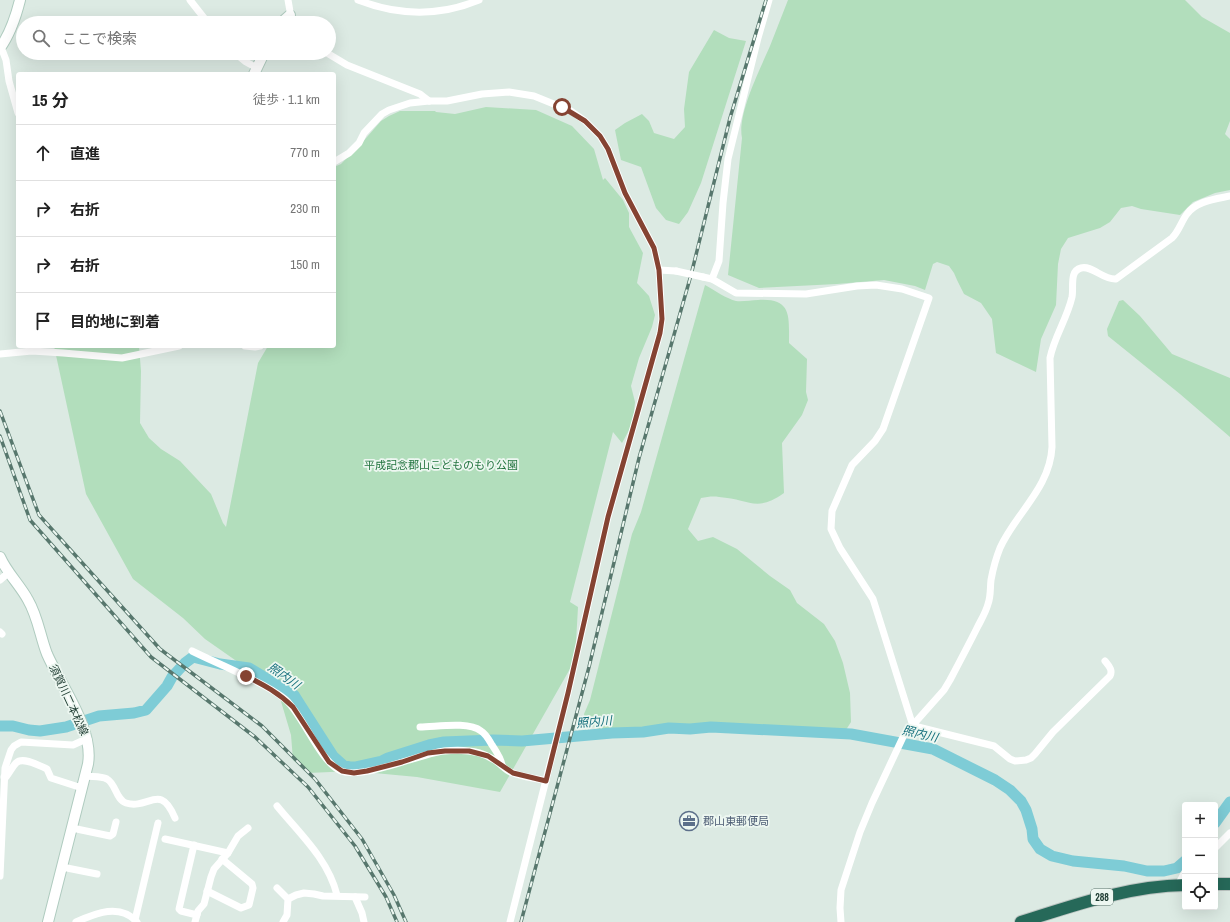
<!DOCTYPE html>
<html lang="ja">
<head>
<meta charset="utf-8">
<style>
  :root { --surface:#fff; --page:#f6f6f6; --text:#222; --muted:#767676; --line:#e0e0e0 }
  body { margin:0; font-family:"Archivo Narrow","Noto Sans JP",sans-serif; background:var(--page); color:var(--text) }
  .controls { position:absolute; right:12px; bottom:12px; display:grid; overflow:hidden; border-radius:4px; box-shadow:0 4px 16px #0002 }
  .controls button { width:36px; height:36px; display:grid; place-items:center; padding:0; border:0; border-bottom:1px solid var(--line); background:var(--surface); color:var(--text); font:20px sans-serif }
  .stop { position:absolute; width:12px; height:12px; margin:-9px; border:3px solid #854332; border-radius:50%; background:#fff }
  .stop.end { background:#854332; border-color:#fff; box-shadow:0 1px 4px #0008 }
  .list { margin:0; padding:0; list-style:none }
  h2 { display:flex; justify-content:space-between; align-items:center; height:52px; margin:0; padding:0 16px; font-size:17px }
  h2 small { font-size:13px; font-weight:400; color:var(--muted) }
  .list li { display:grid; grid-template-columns:26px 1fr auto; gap:12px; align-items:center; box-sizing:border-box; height:56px; padding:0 16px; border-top:1px solid var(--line) }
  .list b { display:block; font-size:15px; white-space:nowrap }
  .list em { font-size:13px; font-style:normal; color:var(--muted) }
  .icon { flex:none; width:22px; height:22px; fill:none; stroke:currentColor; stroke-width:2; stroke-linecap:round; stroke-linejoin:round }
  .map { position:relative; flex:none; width:1230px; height:922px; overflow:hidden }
  .search { position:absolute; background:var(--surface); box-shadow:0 4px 16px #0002; left:16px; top:16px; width:320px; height:44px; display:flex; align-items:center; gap:10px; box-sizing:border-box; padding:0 14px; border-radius:22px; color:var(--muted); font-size:15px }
  .panel { position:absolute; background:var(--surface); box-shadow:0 4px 16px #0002; left:16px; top:72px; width:320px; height:276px; border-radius:4px }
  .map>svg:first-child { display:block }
  .green { fill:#b2debc }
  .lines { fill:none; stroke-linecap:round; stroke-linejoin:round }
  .river { stroke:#7eccd6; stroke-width:11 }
  .secondary-casing { stroke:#afcbbf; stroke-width:12 }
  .highway-casing { stroke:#bbc4c1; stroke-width:14 }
  .street { stroke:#fff; stroke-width:7 }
  .secondary { stroke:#fff; stroke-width:10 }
  .highway { stroke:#266959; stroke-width:12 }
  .rail-casing { stroke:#57776d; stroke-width:3.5 }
  .rail { stroke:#edf7f1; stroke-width:2; stroke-dasharray:6; stroke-linecap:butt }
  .street-bridge { stroke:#fff; stroke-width:7 }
  .route { stroke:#854332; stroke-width:5 }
  .labels { text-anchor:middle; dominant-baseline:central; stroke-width:3.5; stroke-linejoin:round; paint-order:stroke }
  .shield { fill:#edf7f1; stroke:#5b736b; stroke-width:1 }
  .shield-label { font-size:10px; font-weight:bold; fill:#1d3b31 }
  .park-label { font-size:11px; fill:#247540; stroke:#edf7f1 }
  .street-label { font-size:11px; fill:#1d3b31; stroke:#edf7f1 }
  .service-label { font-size:11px; fill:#4e5e75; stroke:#edf7f1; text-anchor:start }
  .water-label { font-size:12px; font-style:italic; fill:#136e7b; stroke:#edf7f1 }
</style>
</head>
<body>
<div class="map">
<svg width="1230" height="922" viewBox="0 0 1230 922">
  <rect width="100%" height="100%" fill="#dceae3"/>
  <g class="green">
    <path d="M 788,0 L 1185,0 L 1202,17 L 1230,33 L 1230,121 L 1225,134 L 1230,139 L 1230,190 L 1215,193 L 1193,202 L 1180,215 L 1141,209 L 1132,206 L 1121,208 L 1110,222 L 1100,228 L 1068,238 L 1061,249 L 1058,264 L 1056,305 L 1041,339 L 1036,372 L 996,353 L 992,319 L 981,303 L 964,294 L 957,280 L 954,273 L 949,266 L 937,262 L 933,264 L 925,290 L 915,286 L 884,280 L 837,284 L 759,288 L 728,275 L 742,138 C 737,115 760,69 770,46 C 776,31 782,15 788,0 Z"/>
    <path d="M 714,30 L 729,38 L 746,41 L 701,183 L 688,212 L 679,224 L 666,220 L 656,208 L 641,167 L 621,160 L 615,130 L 625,123 L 642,114 L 649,121 L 654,133 L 674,139 L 685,127 L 684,109 L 689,72 Z"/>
    <path d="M 486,107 L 536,110 L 572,126 L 594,149 L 603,180 L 605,178 L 623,200 L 629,213 L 629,227 L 643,253 L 637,283 L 649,296 L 655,315 L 652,327 L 639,358 L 631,386 L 635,402 L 633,423 L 622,443 L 613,432 L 570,602 L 578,607 L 575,660 L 500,792 L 417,777 L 353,771 L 308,773 L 293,760 L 291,735 L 280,698 L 266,679 L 235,660 L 205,639 L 183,618 L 133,579 L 86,494 L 54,346 L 139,346 L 141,371 L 140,423 L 149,438 L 161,449 L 180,461 L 211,494 L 223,523 L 226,527 L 258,363 L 268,346 L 334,346 L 334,167 L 341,164 L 367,137 L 381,121 L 389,116 L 400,111 L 435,111 L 436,112 L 455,114 Z"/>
    <path d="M 705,285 C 714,290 727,299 736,301 C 742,302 751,300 758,300 C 792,298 789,316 789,343 L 807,359 L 806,392 L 808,400 L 802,415 L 782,443 L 784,493 C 756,513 749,499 719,497 C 713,496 707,497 701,498 L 688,529 L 698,541 L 713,537 L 737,549 L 770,576 L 790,590 L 797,603 L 824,624 L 835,641 L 843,663 L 850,693 L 851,722 L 844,733 L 797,728 L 714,723 L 678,726 L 627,733 L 597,729 L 585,720 L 584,714 L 590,700 L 632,534 L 641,512 Z"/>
    <path d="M 1123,300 L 1140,316 L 1172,354 L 1230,378 L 1230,437 L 1180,394 L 1108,336 L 1107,329 L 1119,301 Z"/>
  </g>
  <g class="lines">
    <g class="river">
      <path d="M 0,726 L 13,726 L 29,730 L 40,731 L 66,727 L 99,716 L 134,713 L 146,710 L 167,686 L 172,677 L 185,663 L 193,657 L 220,664 L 249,668 L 287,691 L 294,695 L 299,703 L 333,756 L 343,765 L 350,767 L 355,767 L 382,761 L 388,758 L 429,745 L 444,742 L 493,740 L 522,741 L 612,733 L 643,732 L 669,728 L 690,729 L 711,727 L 851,734 L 933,749 L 995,780 L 1010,790 L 1021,801 L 1026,810 L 1032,829 L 1033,839 L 1040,849 L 1052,856 L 1073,861 L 1124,866 L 1147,871 L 1164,871 L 1177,868 L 1185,861"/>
      <path d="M 1215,823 L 1230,802"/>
    </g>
    <g class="secondary-casing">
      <g id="secondary">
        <path d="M 281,23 L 290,15"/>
        <path d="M 0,48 C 10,34 16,16 20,0"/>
        <path d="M 254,74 L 264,53"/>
        <path d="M 0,557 C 7,573 20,585 28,600 C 38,617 40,636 47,654 C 61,686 94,729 88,764 L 48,922"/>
      </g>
    </g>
    <g class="highway-casing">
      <g id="highway">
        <path d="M 1215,884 L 1230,884"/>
        <path d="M 1021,922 C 1075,905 1128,886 1185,885"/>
      </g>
    </g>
    <g class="street">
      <path d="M 190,0 L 208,23"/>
      <path d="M 288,0 L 292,23"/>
      <path d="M 358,0 C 399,16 438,17 479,0"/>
      <path d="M 1,47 L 6,60 L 9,81 L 18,113"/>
      <path d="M 235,53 L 246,62 L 257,68"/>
      <path d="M 327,53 L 347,65 L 420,94 L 429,101"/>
      <path d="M 334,162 L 349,153 L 359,143 L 364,133 L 382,114 L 389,110 L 410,103 L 429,101 L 447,101 L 482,94 L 509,92 L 534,96 L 571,111 L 585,121 L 600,136 L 608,149 L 625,193 L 654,248 L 659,270 L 662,319 L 660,333 L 608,517 L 568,693 L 510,922"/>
      <path d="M 659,270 L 676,271"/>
      <path d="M 703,277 L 712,279 L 736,293 L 806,294 L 857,286 L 876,285 L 902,289 L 929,298 L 883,429 L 875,441 L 852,465 L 832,511 L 831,529 L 840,548 L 873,599 L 912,723 L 918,727 L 994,746 L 1010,759 L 1015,761 L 1026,760 L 1031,758 L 1035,754 L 1053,732 L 1110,676 C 1113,670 1109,666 1105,661"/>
      <path d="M 712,279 L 719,261 L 723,203 L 728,159 L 758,38 L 769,0"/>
      <path d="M 245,346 L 255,347 L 260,346"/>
      <path d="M 0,354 L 32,351 L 63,353 L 122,358 L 179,346"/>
      <path d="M 0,580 L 8,573"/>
      <path d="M 0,632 L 2,634"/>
      <path d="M 192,651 C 208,659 225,666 241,674 C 257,682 272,688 286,700 C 304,717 320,762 341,771 C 363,780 418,754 444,751 C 462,749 481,750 496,761 C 502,765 506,771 513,773 C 523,777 535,778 546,781"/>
      <path d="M 420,727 C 436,727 468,721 481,731 C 486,734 489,740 492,745 C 496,751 501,758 502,765"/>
      <path d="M 85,776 C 92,777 101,776 107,779 C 116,784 116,800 126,803 C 149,810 160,782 175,818"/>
      <path d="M 4,777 L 6,777 C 10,772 12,767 16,763 C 23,756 40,766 47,769 L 51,778 L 82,788"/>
      <path d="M 277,806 C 300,834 328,859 337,895"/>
      <path d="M 72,828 L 110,836 L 113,834 L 116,822"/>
      <path d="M 165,839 L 228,853"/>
      <path d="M 194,845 L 179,909 L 181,911 L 197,915"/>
      <path d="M 1215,848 L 1230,833"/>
      <path d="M 62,867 L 97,874"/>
      <path d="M 0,876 L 5,768 L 11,750 L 14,746 L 21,742 L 73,745 L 84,740 L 88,739"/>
      <path d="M 1178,885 L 1185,872"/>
      <path d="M 277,888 L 288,899 L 287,915 L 283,922"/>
      <path d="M 207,891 L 241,908 L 249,905 L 253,888 L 252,884 L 222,859"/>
      <path d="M 355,897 L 362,913 L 364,922"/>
      <path d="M 288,899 L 296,895 L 304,893 L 314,894 L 323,896 L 365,897"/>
      <path d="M 135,920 L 158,823"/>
      <path d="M 76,922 C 96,913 120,903 137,922"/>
      <path d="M 195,922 L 198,911 L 204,904 L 211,877 L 214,869 L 228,853 L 238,836 L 248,828"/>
      <path d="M 841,922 L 840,908 L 841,890 L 860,832 L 872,803 L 904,735 L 944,690 L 950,680 C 959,663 968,646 977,628 C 981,620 986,612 988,604 C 991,596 990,588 991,580 C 993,569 996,558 1000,548 C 1016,513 1050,488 1052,447 L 1050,358 C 1054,337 1067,319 1072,297 C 1074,287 1069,271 1081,268 C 1092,265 1103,280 1116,279 L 1172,238 C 1179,231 1181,222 1187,214 C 1196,201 1216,199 1230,196"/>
    </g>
    <use href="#secondary" class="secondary"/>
    <use href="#highway" class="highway"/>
    <g class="rail-casing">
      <g id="rail">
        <path d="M 0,411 L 39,515 L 160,649 L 262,726 L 315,779 L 362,839 L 394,895 L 406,922"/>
        <path d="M 0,436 L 30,520 L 151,657 L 255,737 L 308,787 L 355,846 L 386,897 L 397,922"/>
        <path d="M 521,922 L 589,667 L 639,458 L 691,275 L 730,118 L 766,0"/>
      </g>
    </g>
    <use href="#rail" class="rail"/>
    <path class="street-bridge" d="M 676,271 L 703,277"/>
  </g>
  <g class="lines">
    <path class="route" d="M 246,676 C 264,685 279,693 293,707 L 329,762 L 342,771 L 354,773 L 367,771 L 402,762 L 428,753 L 445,751 L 469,751 L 488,756 L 513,773 L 546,781 L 568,693 L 608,517 L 660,333 L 662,319 L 659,270 L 654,248 L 625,193 L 608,149 L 600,136 L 585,121 L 562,107"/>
  </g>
  <defs>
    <g id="office-ring" transform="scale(1)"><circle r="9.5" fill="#edf7f1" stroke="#5c6f8a" stroke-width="1.5"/><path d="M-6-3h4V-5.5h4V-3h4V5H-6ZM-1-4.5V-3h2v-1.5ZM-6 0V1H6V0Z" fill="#5c6f8a"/></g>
  </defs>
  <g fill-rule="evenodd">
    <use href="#office-ring" x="689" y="821"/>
  </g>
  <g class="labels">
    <rect class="shield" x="1091" y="889" width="22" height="16" rx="3"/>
    <g class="shield-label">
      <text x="1102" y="897">288</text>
    </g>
    <g class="park-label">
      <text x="441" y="465">平成記念郡山こどものもり公園</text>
    </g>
    <g class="street-label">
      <text transform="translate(69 700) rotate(65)">須賀川二本松線</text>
    </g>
    <g class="service-label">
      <text x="703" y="821">郡山東郵便局</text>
    </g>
    <g class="water-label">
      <text transform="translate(284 676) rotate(35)">照内川</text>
      <text transform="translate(594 722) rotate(-5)">照内川</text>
      <text transform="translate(920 734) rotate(13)">照内川</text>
    </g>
  </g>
</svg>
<div class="controls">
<button>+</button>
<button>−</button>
<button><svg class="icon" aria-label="locate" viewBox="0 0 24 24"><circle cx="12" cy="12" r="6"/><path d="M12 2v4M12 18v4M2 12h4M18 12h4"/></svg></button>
</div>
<div class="stop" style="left:562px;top:107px"></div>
<div class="stop end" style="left:246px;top:676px"></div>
<div class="search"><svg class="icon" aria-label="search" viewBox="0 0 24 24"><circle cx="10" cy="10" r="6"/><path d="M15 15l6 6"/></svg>ここで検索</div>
<section class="panel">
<h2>15 分<small>徒歩 · 1.1 km</small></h2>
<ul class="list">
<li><svg class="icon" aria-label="ahead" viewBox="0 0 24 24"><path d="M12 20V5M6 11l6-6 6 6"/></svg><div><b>直進</b></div><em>770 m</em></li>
<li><svg class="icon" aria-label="right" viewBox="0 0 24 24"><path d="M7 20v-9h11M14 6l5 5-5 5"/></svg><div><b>右折</b></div><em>230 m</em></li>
<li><svg class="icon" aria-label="right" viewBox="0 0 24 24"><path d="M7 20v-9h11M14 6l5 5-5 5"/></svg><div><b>右折</b></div><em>150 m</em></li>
<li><svg class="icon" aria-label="arrive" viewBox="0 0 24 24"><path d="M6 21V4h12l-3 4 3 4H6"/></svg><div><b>目的地に到着</b></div></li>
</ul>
</section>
</div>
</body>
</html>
